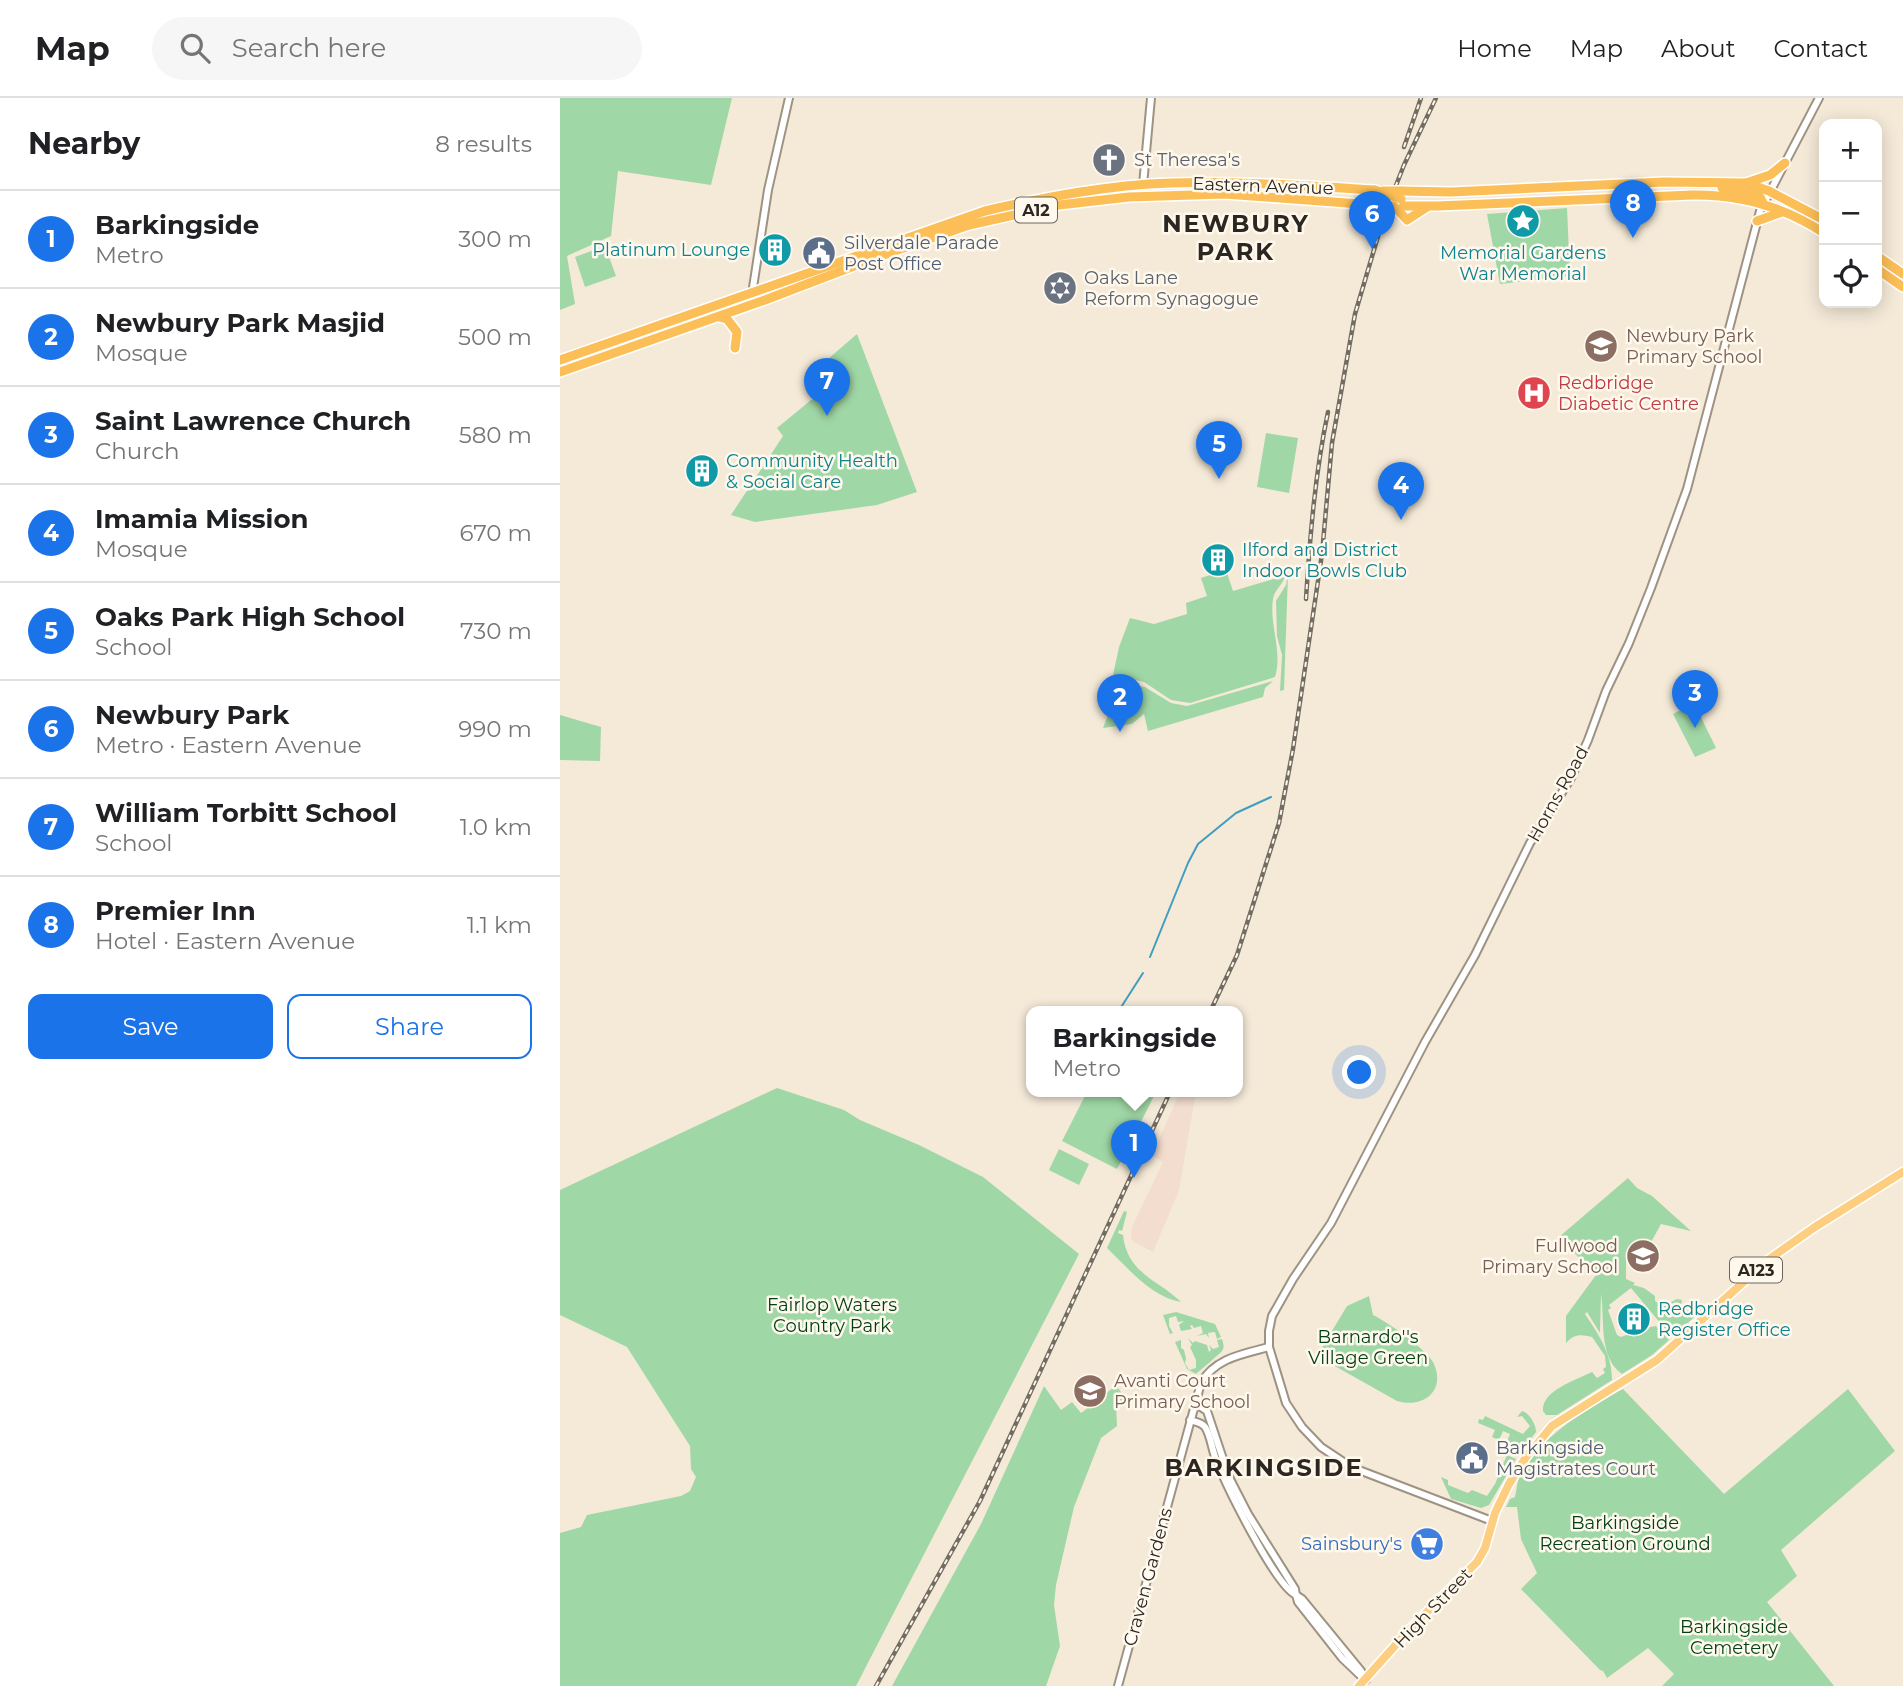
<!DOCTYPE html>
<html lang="en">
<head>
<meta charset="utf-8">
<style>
  :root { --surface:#fff; --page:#f6f6f6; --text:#202124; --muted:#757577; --line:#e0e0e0; --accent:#1a73e8 }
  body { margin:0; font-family:Montserrat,sans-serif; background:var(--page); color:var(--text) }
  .controls { position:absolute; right:21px; top:21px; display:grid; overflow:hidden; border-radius:14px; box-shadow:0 4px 18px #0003 }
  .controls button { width:63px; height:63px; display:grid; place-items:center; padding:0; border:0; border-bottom:2px solid var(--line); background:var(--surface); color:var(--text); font:35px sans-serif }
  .you { position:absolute; left:800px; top:975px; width:24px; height:24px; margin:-18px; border:5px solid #fff; border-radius:50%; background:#1a73e8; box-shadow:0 0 0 10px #1a73e833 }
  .badge { display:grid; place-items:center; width:46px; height:46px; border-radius:50%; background:var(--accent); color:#fff; font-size:23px; font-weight:700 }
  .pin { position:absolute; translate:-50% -58px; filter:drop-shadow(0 2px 4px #0008) }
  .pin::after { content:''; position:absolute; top:37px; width:24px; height:21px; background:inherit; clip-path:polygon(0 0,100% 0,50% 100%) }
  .popup { position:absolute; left:466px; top:908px; width:217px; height:91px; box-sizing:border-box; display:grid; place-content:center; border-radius:14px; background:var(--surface); filter:drop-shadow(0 2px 5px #0005); font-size:23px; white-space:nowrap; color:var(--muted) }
  .popup b { font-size:26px; color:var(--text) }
  .popup::after { content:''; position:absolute; left:50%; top:100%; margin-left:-14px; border:14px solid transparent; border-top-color:var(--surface) }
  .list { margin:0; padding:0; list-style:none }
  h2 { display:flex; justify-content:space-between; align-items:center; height:91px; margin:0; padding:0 28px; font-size:30px }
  h2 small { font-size:23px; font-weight:400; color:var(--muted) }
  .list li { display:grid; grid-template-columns:46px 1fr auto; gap:21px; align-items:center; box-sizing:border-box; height:98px; padding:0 28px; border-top:2px solid var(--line) }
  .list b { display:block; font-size:26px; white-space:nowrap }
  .list p { margin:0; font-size:23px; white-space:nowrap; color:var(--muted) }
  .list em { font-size:23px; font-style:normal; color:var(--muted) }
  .actions { display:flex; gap:14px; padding:21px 28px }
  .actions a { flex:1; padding:16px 0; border:2px solid var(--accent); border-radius:14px; text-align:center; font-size:24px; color:var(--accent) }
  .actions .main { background:var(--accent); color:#fff }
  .icon { flex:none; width:38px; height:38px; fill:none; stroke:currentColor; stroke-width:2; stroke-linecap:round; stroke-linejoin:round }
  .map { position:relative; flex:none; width:1343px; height:1588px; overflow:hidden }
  header { display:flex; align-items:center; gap:42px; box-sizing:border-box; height:98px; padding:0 35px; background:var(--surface); border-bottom:2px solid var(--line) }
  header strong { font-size:33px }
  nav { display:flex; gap:38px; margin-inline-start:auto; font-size:24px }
  .search { width:490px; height:63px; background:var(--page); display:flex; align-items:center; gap:18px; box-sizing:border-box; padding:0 24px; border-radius:38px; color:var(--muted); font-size:26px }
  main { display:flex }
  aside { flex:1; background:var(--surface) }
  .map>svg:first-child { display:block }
  .industrial { fill:#f2ddcf }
  .green { fill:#a0d7a6 }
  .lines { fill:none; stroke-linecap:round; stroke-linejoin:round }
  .stream { stroke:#3f9ec0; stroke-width:2 }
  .tertiary-casing { stroke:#9e9383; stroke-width:10 }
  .primary-casing { stroke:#fff; stroke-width:11 }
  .trunk-casing { stroke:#fff; stroke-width:12 }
  .tertiary { stroke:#fff; stroke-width:6 }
  .primary { stroke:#fdce80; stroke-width:8 }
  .trunk { stroke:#fcbe56; stroke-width:9 }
  .rail-casing { stroke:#736c61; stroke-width:4.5 }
  .rail { stroke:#fff8ed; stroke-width:2; stroke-dasharray:5; stroke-linecap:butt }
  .trunk-bridge-casing { stroke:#fff; stroke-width:12; stroke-linecap:butt }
  .trunk-bridge { stroke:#fcbe56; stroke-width:9 }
  .labels { text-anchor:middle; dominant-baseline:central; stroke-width:5; stroke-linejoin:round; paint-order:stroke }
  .shield { fill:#fff8ed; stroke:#6b665e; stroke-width:2 }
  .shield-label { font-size:16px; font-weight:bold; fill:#2c2821 }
  .worship-label { font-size:18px; fill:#5b616d; stroke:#fff8ed; text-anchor:start }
  .street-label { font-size:18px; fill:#2c2821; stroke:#fff8ed }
  .service-label { font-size:18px; fill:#4e5e75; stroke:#fff8ed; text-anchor:start }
  .culture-label { font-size:18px; fill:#0d838f; stroke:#fff8ed; text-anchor:start }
  .education-label { font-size:18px; fill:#785e54; stroke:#fff8ed; text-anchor:start }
  .health-label { font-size:18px; fill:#be3a42; stroke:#fff8ed; text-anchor:start }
  .park-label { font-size:18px; fill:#003f13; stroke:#fff8ed }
  .shop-label { font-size:18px; fill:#366cbe; stroke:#fff8ed; text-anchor:end }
  .district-label { font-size:24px; font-weight:bold; letter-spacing:2px; fill:#2c2821; stroke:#fff8ed }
</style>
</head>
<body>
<header>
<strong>Map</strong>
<div class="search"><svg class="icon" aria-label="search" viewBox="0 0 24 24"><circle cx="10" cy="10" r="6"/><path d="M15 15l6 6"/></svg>Search here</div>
<nav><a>Home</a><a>Map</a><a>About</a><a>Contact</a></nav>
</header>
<main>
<aside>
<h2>Nearby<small>8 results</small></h2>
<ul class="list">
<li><span class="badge">1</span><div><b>Barkingside</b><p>Metro</p></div><em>300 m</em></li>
<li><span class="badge">2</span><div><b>Newbury Park Masjid</b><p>Mosque</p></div><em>500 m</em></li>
<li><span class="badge">3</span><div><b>Saint Lawrence Church</b><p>Church</p></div><em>580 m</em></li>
<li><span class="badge">4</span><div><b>Imamia Mission</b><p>Mosque</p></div><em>670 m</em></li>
<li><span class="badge">5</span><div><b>Oaks Park High School</b><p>School</p></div><em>730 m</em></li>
<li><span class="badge">6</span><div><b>Newbury Park</b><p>Metro · Eastern Avenue</p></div><em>990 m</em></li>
<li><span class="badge">7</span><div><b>William Torbitt School</b><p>School</p></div><em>1.0 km</em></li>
<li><span class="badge">8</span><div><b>Premier Inn</b><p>Hotel · Eastern Avenue</p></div><em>1.1 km</em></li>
</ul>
<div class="actions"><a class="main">Save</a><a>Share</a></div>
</aside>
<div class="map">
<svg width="1343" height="1588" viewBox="0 0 1343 1588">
  <rect width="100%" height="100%" fill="#f5ead8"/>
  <path class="industrial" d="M 620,994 L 636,994 L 619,1092 L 593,1154 L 574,1144 L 571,1140 L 572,1129 L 603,1064 L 592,1057 Z"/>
  <g class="green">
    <path d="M 0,0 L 172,0 L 151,87 L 58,73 L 51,138 L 7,158 L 15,206 L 0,212 Z"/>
    <path d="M 1007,110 L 1010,178 L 940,186 L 927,116 Z"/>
    <path d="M 45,148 L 56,178 L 25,189 L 15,159 Z"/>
    <path d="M 297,236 L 357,394 L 317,407 L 195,424 L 171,417 L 223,338 L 217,330 L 273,284 L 265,275 L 268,261 Z"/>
    <path d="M 706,335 L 738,340 L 729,395 L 697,389 Z"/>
    <path d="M 666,472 L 673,493 L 724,478 L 724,481 C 721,488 714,493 713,501 C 709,527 723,553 715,579 L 630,605 L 611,602 L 584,584 L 553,577 L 559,549 L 570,520 L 594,526 L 627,516 L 626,505 L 647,498 L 641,480 Z"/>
    <path d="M 728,476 L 724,592 L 720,593 L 722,557 L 717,538 L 716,503 L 726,487 Z"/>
    <path d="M 552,583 L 585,589 L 611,605 L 627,608 L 713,583 L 705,590 L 703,599 L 588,633 L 584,616 L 572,626 L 543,630 L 551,609 Z"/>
    <path d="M 1134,605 L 1156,650 L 1135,659 L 1113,616 Z"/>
    <path d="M 0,617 L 41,629 L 40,663 L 0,662 Z"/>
    <path d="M 217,990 L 284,1012 L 300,1022 L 359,1047 L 423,1079 L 519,1156 L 296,1588 L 0,1588 L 0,1435 L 21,1429 L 27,1417 L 121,1398 L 130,1393 L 136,1379 L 131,1371 L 130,1348 L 67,1249 L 0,1217 L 0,1092 Z"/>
    <path d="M 527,994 L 596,994 L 557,1071 L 502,1043 Z"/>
    <path d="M 499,1051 L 529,1066 L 519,1087 L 489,1072 Z"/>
    <path d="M 1068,1080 L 1077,1090 L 1092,1098 L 1131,1133 L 1101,1126 L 1090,1146 L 1066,1161 L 1066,1181 L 1075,1185 L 1073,1187 L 1084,1190 L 1095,1198 L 1095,1203 L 1103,1208 L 1117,1201 L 1122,1202 L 1120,1212 L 1140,1214 L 1112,1239 L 1071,1190 L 1049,1207 L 1051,1210 L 1048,1212 L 1057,1237 L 1061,1239 L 1085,1230 L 1096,1228 L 1109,1242 L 1092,1257 L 1062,1276 C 1038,1259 1045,1221 1041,1196 L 1040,1235 L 1027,1214 L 1025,1216 C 1039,1237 1052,1256 1052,1282 L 997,1317 L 986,1317 L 983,1313 C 981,1293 1016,1282 1032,1274 L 1037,1280 L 1045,1275 L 1043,1271 L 1046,1269 L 1045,1258 L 1032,1239 C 1020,1236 1014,1236 1006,1245 L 1006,1218 L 1036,1177 L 999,1139 Z"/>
    <path d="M 564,1113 L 567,1114 L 562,1133 L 559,1132 L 558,1135 L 563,1137 C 567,1176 599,1182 621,1204 C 591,1199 568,1170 547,1150 Z"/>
    <path d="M 809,1198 L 813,1217 C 826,1223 866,1251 873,1264 C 887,1292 864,1311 837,1303 L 757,1258 L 787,1208 Z"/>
    <path d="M 616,1214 L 655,1226 L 661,1239 L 657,1241 L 655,1234 L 648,1235 L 649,1240 L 646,1236 L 637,1238 L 643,1235 L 641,1228 L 634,1230 L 632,1227 L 630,1228 L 632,1231 L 621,1233 L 619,1227 L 624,1223 L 618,1224 L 616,1218 L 609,1220 L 609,1228 L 613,1235 L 610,1236 L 603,1217 Z"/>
    <path d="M 628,1240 L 633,1245 L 635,1243 L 647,1247 L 649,1254 L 651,1252 L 649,1247 L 653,1251 L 659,1249 L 657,1242 L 662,1241 C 663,1245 665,1249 662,1253 C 661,1255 639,1273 636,1276 L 627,1271 L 615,1244 L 621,1242 L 621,1250 L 624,1252 L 626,1261 L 625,1265 L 629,1272 L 636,1270 L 636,1262 L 630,1249 L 632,1247 Z"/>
    <path d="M 484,1288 L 501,1312 L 512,1304 L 521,1315 L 532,1307 L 532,1303 L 544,1294 L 546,1295 L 553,1290 L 558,1290 L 566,1301 L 556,1306 L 557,1328 L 541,1340 L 514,1409 L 496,1487 L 494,1507 L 500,1548 L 486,1588 L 332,1588 L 421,1426 Z"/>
    <path d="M 1063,1291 L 1164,1396 L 1288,1291 L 1335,1353 L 1221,1452 L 1237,1478 L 1207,1504 L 1274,1588 L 1102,1588 L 1114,1576 L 1088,1550 L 1047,1580 L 1043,1573 L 1040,1572 L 961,1491 L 977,1475 L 961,1441 L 957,1409 L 946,1409 L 950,1401 L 955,1399 C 956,1394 957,1387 958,1383 C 972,1344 1028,1309 1063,1291 Z"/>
    <path d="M 962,1313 C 970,1315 976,1327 976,1334 L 960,1355 L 945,1349 L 950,1336 L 943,1333 L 939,1342 L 932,1339 L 935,1332 L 918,1325 L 919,1321 L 923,1322 L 925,1318 L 963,1336 L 970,1328 L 962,1318 L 957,1319 Z"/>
    <path d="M 947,1357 L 956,1361 L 929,1407 L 921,1410 L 891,1401 L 881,1379 L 888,1382 L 888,1387 L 908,1395 L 912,1392 L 927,1398 L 935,1386 Z"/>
  </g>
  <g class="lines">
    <g class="stream">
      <path d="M 590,859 L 628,765 L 638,746 L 676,715 L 711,699"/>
      <path d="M 558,914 L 583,875"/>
    </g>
    <g class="tertiary-casing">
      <g id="tertiary">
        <path d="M 583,87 L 591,0"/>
        <path d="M 192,207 L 192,196 L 208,92 L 229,0"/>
        <path d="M 635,1305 L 647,1313 L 669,1379 L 688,1416 L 735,1491 L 736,1497 L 742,1501 L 801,1573 L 806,1582"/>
        <path d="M 630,1322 C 635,1324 641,1324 645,1329 C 651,1337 652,1354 657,1364 C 667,1389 715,1487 736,1497 L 738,1504 L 782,1560 L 804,1581"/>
        <path d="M 932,1423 L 791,1369 L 761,1349 L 742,1329 L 726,1305 L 709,1249 L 709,1233 L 712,1218 L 733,1181 L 771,1125 L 865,944 L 915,857 L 970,745 L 1011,680 L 1028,642 L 1046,593 L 1069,545 L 1091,490 L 1127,391 L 1200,113 L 1259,0"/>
        <path d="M 558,1588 L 641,1285 C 655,1260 683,1256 709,1249"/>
      </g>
    </g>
    <g class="primary-casing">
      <path id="primary" d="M 799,1588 L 850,1531 L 917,1464 L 925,1450 L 935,1415 L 949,1386 L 966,1359 L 992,1328 L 1097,1262 L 1208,1162 L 1255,1129 L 1343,1074"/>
    </g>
    <g class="trunk-casing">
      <g id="trunk">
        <path d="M 1186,85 L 1210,77 L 1225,65"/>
        <path d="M 1162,90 L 1196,96 L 1200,99 L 1203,105"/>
        <path d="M 841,93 L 891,94 L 1105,84 L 1186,85 L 1209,93 L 1264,122"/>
        <path d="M 834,108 L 878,108 L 1132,97 C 1180,96 1224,109 1264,135"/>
        <path d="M 834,108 L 847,122 L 867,109"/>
        <path d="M 1197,123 L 1222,114"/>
        <path d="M 1317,158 L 1343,176"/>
        <path d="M 1317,171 L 1343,189"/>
        <path d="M 159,219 L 167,221 L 177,234 L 175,250"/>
        <path d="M 0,262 L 425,113 C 486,99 548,87 611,85 C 679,83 747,88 815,92"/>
        <path d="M 0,274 L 205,202 L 315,160 L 409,127 L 499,107 L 569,99 L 665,96 L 814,107"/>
      </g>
    </g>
    <use href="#tertiary" class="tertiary"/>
    <use href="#primary" class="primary"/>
    <use href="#trunk" class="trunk"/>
    <g class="rail-casing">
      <g id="rail">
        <path d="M 844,49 L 861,0"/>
        <path d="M 746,501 C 750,439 755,375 768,314"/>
        <path d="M 650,914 L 677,857 L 719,725 L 733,651 L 762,456 L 772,345 L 795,216 L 824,118 L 844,67 L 876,0"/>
        <path d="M 316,1588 L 420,1403 L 610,994"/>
      </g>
    </g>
    <use href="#rail" class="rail"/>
    <g class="trunk-bridge-casing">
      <g id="trunk-bridge">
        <path d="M 815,92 L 841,101"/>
        <path d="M 823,93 L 841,93"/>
        <path d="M 814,107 L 834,108"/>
      </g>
    </g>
    <use href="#trunk-bridge" class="trunk-bridge"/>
  </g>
  <defs>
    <g id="church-disc" transform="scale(1.75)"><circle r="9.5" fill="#6b7280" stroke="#fff8ed"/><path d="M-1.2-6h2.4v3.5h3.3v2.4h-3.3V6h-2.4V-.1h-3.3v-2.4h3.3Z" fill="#fff"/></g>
    <g id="sight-disc" transform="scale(1.75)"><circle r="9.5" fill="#0f9aa8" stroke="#fff8ed"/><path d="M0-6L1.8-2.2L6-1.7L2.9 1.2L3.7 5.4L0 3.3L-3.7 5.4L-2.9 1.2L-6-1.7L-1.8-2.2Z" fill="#fff"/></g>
    <g id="building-disc" transform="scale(1.75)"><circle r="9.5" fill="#0f9aa8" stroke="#fff8ed"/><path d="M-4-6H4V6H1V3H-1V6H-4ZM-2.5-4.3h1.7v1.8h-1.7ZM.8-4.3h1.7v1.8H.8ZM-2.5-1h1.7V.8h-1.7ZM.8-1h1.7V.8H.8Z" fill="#fff"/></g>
    <g id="civic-disc" transform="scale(1.75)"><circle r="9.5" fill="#5c6f8a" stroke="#fff8ed"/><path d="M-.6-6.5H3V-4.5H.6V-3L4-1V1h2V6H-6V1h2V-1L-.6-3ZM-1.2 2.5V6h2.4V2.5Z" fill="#fff"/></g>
    <g id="synagogue-disc" transform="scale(1.75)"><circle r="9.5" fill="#6b7280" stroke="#fff8ed"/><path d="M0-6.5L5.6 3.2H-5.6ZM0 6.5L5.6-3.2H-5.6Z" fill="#fff"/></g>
    <g id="school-disc" transform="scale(1.75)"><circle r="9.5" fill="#8d6e63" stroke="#fff8ed"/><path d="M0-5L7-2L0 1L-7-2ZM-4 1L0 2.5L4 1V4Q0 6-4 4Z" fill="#fff"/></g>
    <g id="hospital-disc" transform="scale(1.75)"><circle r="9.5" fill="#e0444e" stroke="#fff8ed"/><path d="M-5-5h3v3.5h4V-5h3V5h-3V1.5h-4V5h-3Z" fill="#fff"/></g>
    <g id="supermarket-disc" transform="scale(1.75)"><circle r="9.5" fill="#3f7fe0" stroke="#fff8ed"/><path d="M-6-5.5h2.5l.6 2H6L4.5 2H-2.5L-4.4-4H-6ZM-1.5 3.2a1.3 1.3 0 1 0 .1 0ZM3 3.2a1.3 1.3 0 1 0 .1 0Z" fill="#fff"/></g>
  </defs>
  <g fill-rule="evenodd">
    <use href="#church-disc" x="549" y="62"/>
    <use href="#sight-disc" x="963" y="123"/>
    <use href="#building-disc" x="215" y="152"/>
    <use href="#civic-disc" x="259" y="155"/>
    <use href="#synagogue-disc" x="500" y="190"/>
    <use href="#school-disc" x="1041" y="248"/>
    <use href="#hospital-disc" x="974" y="295"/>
    <use href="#building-disc" x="142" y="373"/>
    <use href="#building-disc" x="658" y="462"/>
    <use href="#school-disc" x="1083" y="1158"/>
    <use href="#building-disc" x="1074" y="1221"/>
    <use href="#school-disc" x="530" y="1293"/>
    <use href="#civic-disc" x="912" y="1360"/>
    <use href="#supermarket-disc" x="867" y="1446"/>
  </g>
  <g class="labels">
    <g class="shield">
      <rect x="455" y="99.5" width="42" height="25" rx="5"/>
      <rect x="1170" y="1159.5" width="52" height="25" rx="5"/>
    </g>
    <g class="shield-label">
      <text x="476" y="112">A12</text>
      <text x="1196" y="1172">A123</text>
    </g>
    <g class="worship-label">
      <text x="574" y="62">St Theresa's</text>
      <text x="524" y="180">Oaks Lane<tspan x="524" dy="21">Reform Synagogue</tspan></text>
    </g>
    <g class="street-label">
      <text transform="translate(703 88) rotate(2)">Eastern Avenue</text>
      <text transform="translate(998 696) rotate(-61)">Horns Road</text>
      <text transform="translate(588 1479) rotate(-75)">Craven Gardens</text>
      <text transform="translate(873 1510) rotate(-46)">High Street</text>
    </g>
    <g class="service-label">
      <text x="284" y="145">Silverdale Parade<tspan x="284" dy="21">Post Office</tspan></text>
      <text x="936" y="1350">Barkingside<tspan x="936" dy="21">Magistrates Court</tspan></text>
    </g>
    <g class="culture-label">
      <text x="190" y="152" text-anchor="end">Platinum Lounge</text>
      <text x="963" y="155" text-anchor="middle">Memorial Gardens<tspan x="963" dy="21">War Memorial</tspan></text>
      <text x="166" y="363">Community Health<tspan x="166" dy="21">&amp; Social Care</tspan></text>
      <text x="682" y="452">Ilford and District<tspan x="682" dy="21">Indoor Bowls Club</tspan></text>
      <text x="1098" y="1211">Redbridge<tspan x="1098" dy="21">Register Office</tspan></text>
    </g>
    <g class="education-label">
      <text x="1066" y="238">Newbury Park<tspan x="1066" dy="21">Primary School</tspan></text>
      <text x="1058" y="1148" text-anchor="end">Fullwood<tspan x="1058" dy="21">Primary School</tspan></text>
      <text x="554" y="1283">Avanti Court<tspan x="554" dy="21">Primary School</tspan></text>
    </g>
    <g class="health-label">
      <text x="998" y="285">Redbridge<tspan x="998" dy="21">Diabetic Centre</tspan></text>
    </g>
    <g class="park-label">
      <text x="272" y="1207">Fairlop Waters<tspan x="272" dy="21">Country Park</tspan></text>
      <text x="808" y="1239">Barnardo''s<tspan x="808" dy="21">Village Green</tspan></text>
      <text x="1065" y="1425">Barkingside<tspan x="1065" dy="21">Recreation Ground</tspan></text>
      <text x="1174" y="1529">Barkingside<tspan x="1174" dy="21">Cemetery</tspan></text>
    </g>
    <g class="shop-label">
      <text x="842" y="1446">Sainsbury's</text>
    </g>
    <g class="district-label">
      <text x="676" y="125">NEWBURY<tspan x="676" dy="28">PARK</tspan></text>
      <text x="704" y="1369">BARKINGSIDE</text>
    </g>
  </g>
</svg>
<div class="controls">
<button>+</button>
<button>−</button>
<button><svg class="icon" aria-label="locate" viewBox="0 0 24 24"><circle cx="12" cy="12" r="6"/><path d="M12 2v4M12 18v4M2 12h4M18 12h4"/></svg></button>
</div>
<div class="you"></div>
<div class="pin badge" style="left:574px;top:1080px">1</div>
<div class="popup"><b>Barkingside</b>Metro</div>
<div class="pin badge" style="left:560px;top:634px">2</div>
<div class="pin badge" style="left:1135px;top:630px">3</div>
<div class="pin badge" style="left:841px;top:422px">4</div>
<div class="pin badge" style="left:659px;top:381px">5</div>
<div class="pin badge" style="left:812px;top:151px">6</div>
<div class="pin badge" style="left:267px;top:318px">7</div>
<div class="pin badge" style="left:1073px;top:140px">8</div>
</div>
</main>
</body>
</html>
